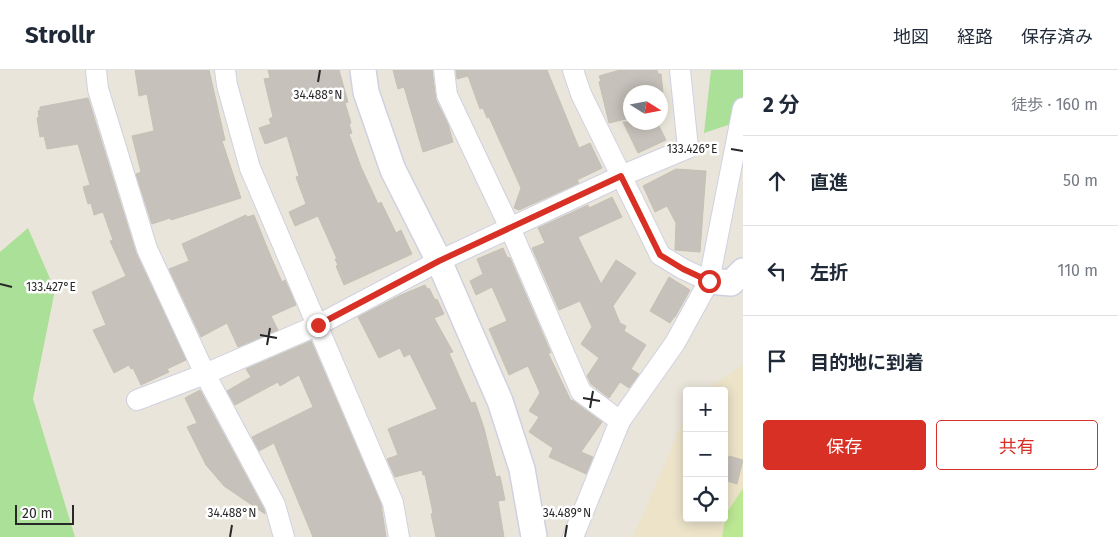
<!DOCTYPE html>
<html lang="ja">
<head>
<meta charset="utf-8">
<style>
  :root { --surface:#fff; --page:#f6f6f7; --text:#1f2937; --muted:#747a83; --line:#e0e1e3; --accent:#d93025 }
  body { margin:0; font-family:"Fira Sans","Noto Sans JP",sans-serif; background:var(--page); color:var(--text) }
  .controls { position:absolute; right:15px; bottom:15px; display:grid; overflow:hidden; border-radius:5px; box-shadow:0 2px 12px #0003 }
  .controls button { width:45px; height:45px; display:grid; place-items:center; padding:0; border:0; border-bottom:1px solid var(--line); background:var(--surface); color:var(--text); font:25px sans-serif }
  .compass { position:absolute; left:623px; top:15px; width:45px; height:45px; border-radius:50%; background:var(--surface); box-shadow:0 2px 12px #0003; rotate:101deg }
  .scale { position:absolute; left:15px; bottom:12px; width:59px; box-sizing:border-box; padding-left:5px; border:2px solid #282828; border-top:0; font-size:14px; line-height:18px; white-space:nowrap; color:#282828; -webkit-text-stroke:4px #fff; paint-order:stroke }
  .stop { position:absolute; width:15px; height:15px; margin:-11px; border:4px solid #d93025; border-radius:50%; background:#fff }
  .stop.end { background:#d93025; border-color:#fff; box-shadow:0 1px 5px #0008 }
  .list { margin:0; padding:0; list-style:none }
  h2 { display:flex; justify-content:space-between; align-items:center; height:65px; margin:0; padding:0 20px; font-size:21px }
  h2 small { font-size:16px; font-weight:400; color:var(--muted) }
  .list li { display:grid; grid-template-columns:32px 1fr auto; gap:15px; align-items:center; box-sizing:border-box; height:90px; padding:0 20px; border-top:1px solid var(--line) }
  .list b { display:block; font-size:19px; white-space:nowrap }
  .list em { font-size:16px; font-style:normal; color:var(--muted) }
  .actions { display:flex; gap:10px; padding:15px 20px }
  .actions a { flex:1; padding:11px 0; border:1px solid var(--accent); border-radius:5px; text-align:center; font-size:18px; color:var(--accent) }
  .actions .main { background:var(--accent); color:#fff }
  .icon { flex:none; width:28px; height:28px; fill:none; stroke:currentColor; stroke-width:2; stroke-linecap:round; stroke-linejoin:round }
  .map { position:relative; flex:none; width:743px; height:467px; overflow:hidden }
  header { display:flex; align-items:center; gap:30px; box-sizing:border-box; height:70px; padding:0 25px; background:var(--surface); border-bottom:1px solid var(--line) }
  header strong { font-size:24px }
  nav { display:flex; gap:28px; margin-inline-start:auto; font-size:18px }
  main { display:flex }
  aside { flex:1; background:var(--surface) }
  .map>svg:first-child { display:block }
  .education { fill:#ece3c9 }
  .green { fill:#aae097 }
  .pitch { fill:#bde893 }
  .building { fill:#c6c1ba; stroke:#c5c1b4 }
  .lines { fill:none; stroke-linecap:round; stroke-linejoin:round }
  .minor-casing { stroke:#cfd1e1; stroke-width:22 }
  .tertiary-casing { stroke:#cfd1e1; stroke-width:28 }
  .minor { stroke:#fff; stroke-width:20 }
  .tertiary { stroke:#fff; stroke-width:25 }
  .route { stroke:#d93025; stroke-width:6 }
  .ticks { fill:none; stroke:#282828; stroke-width:2 }
  .ticks-label { font-size:12px; text-anchor:middle; fill:#282828; stroke:#fff; stroke-width:5; stroke-linejoin:round; paint-order:stroke }
</style>
</head>
<body>
<header>
<strong>Strollr</strong>
<nav><a>地図</a><a>経路</a><a>保存済み</a></nav>
</header>
<main>
<div class="map">
<svg width="743" height="467" viewBox="0 0 743 467">
  <rect width="100%" height="100%" fill="#eae5da"/>
  <path class="education" d="M 743,295 L 743,467 L 633,467 L 687,342 L 687,448 L 724,448 L 724,321 L 704,321 Z"/>
  <g class="green">
    <path d="M 711,0 L 743,0 L 743,50 L 704,63 Z"/>
    <path d="M 28,158 L 55,220 L 33,329 L 75,467 L 0,467 L 0,182 Z"/>
  </g>
  <path class="pitch" d="M 743,418 L 743,467 L 722,467 L 726,444 Z"/>
  <g class="building">
    <path d="M 135,0 L 209,0 L 225,70 L 222,71 L 241,128 L 171,150 L 170,148 L 152,154 L 136,104 L 141,102 L 132,66 L 154,61 L 147,24 L 139,26 Z"/>
    <path d="M 268,0 L 339,0 L 348,32 L 345,33 L 351,53 L 349,54 L 352,63 L 349,64 L 361,97 L 378,134 L 381,132 L 396,163 L 401,160 L 412,184 L 344,215 L 336,196 L 338,195 L 335,189 L 337,189 L 318,146 L 295,156 L 289,142 L 306,134 L 296,107 L 299,106 L 287,66 L 265,74 L 259,58 L 271,54 L 269,49 L 273,47 L 264,9 L 270,8 Z"/>
    <path d="M 393,0 L 432,0 L 436,30 L 448,54 L 453,72 L 423,82 L 404,17 L 398,19 Z"/>
    <path d="M 456,0 L 547,0 L 579,78 L 590,73 L 602,98 L 577,110 L 579,113 L 519,140 L 514,138 L 521,118 L 489,47 L 487,48 L 483,38 L 480,39 L 468,6 L 457,9 Z"/>
    <path d="M 620,0 L 657,0 L 658,4 L 661,4 L 663,22 L 630,22 L 630,48 L 609,53 L 599,12 L 601,11 L 599,6 Z"/>
    <path d="M 88,28 L 136,183 L 186,290 L 167,299 L 169,302 L 141,315 L 133,298 L 131,299 L 129,295 L 114,303 L 93,260 L 106,255 L 92,222 L 126,206 L 110,171 L 113,170 L 103,142 L 94,145 L 91,133 L 88,134 L 83,117 L 90,115 L 78,74 L 47,79 L 44,66 L 40,67 L 37,48 L 39,47 L 38,41 L 40,40 L 40,37 Z"/>
    <path d="M 623,52 L 657,52 L 666,70 L 638,83 Z"/>
    <path d="M 676,99 L 706,101 L 700,182 L 675,180 L 676,153 L 667,136 L 655,142 L 643,116 Z"/>
    <path d="M 612,127 L 622,147 L 578,167 L 601,214 L 616,190 L 636,203 L 613,236 L 620,253 L 626,256 L 624,261 L 646,275 L 631,299 L 639,304 L 629,318 L 620,312 L 609,328 L 591,314 L 587,306 L 599,288 L 581,274 L 592,257 L 580,231 L 559,240 L 532,178 L 545,173 L 538,158 L 588,135 L 589,138 Z"/>
    <path d="M 246,145 L 247,147 L 254,145 L 271,187 L 282,212 L 285,210 L 296,235 L 271,246 L 278,260 L 238,277 L 227,253 L 201,267 L 169,199 L 189,191 L 182,174 Z"/>
    <path d="M 503,178 L 507,187 L 510,188 L 551,283 L 548,283 L 571,331 L 572,330 L 602,352 L 581,382 L 593,387 L 586,404 L 549,387 L 553,378 L 529,362 L 539,347 L 529,341 L 540,323 L 528,296 L 509,305 L 489,259 L 507,251 L 492,217 L 476,225 L 470,211 L 483,204 L 477,189 Z"/>
    <path d="M 669,207 L 690,220 L 675,247 L 674,247 L 670,253 L 650,241 Z"/>
    <path d="M 425,215 L 427,219 L 429,218 L 435,230 L 437,229 L 444,244 L 434,248 L 453,282 L 449,283 L 471,333 L 475,332 L 484,358 L 496,407 L 500,406 L 505,430 L 498,431 L 504,467 L 436,467 L 431,444 L 433,443 L 425,405 L 423,405 L 422,400 L 395,407 L 387,389 L 398,385 L 388,359 L 437,339 L 410,284 L 404,287 L 400,278 L 379,288 L 358,247 L 401,225 Z"/>
    <path d="M 311,271 L 381,434 L 386,467 L 313,467 L 274,373 L 259,381 L 252,367 L 313,337 L 299,305 L 280,316 L 278,312 L 235,335 L 227,321 L 251,307 L 246,299 Z"/>
    <path d="M 200,320 L 264,439 L 265,444 L 224,416 L 206,395 L 187,357 L 197,353 L 185,328 Z"/>
    <path d="M 729,386 L 743,390 L 737,414 L 724,410 L 724,401 Z"/>
  </g>
  <g class="lines">
    <g class="minor-casing">
      <g id="minor">
        <path d="M 96,0 L 98,19 L 147,179 L 205,304 L 275,435 L 284,467"/>
        <path d="M 225,0 L 227,15 L 250,98 L 393,433 L 399,467"/>
        <path d="M 444,0 L 447,25 L 510,158 L 581,322 L 620,351"/>
        <path d="M 573,0 L 581,24 L 660,185 L 683,199 L 709,211"/>
        <path d="M 137,330 L 205,304 L 318,255 L 439,191 L 621,106 L 688,78 L 680,0"/>
        <path d="M 573,467 L 620,351 L 675,273 L 709,211 L 743,38"/>
      </g>
    </g>
    <g class="tertiary-casing">
      <g id="tertiary">
        <path d="M 363,0 L 366,22 L 393,100 L 439,191 L 500,331 L 522,399 L 534,467"/>
        <path d="M 709,211 L 731,213 L 743,201"/>
      </g>
    </g>
    <use href="#minor" class="minor"/>
    <use href="#tertiary" class="tertiary"/>
  </g>
  <g class="lines">
    <path class="route" d="M 318,255 L 439,191 L 621,106 L 660,185 L 683,199 L 709,211"/>
  </g>
  <path class="ticks" d="M 318,12 L 320,0M 731,79 L 743,81M 0,214 L 12,217M 260,265 L 277,268M 267,275 L 270,258M 583,328 L 600,331M 590,338 L 593,321M 230,467 L 232,455M 565,467 L 567,455"/>
  <g class="ticks-label">
    <text x="318" y="29">34.488°N</text>
    <text x="692" y="83">133.426°E</text>
    <text x="51" y="221">133.427°E</text>
    <text x="232" y="447">34.488°N</text>
    <text x="567" y="447">34.489°N</text>
  </g>
</svg>
<div class="controls">
<button>+</button>
<button>−</button>
<button><svg class="icon" aria-label="locate" viewBox="0 0 24 24"><circle cx="12" cy="12" r="6"/><path d="M12 2v4M12 18v4M2 12h4M18 12h4"/></svg></button>
</div>
<svg class="compass" viewBox="-18 -18 36 36"><path d="M0-13l5 13h-10z" fill="#e53935"/><path d="M0 13l5-13h-10z" fill="#747a83"/></svg>
<div class="scale">20 m</div>
<div class="stop" style="left:709px;top:211px"></div>
<div class="stop end" style="left:318px;top:255px"></div>
</div>
<aside>
<h2>2 分<small>徒歩 · 160 m</small></h2>
<ul class="list">
<li><svg class="icon" aria-label="ahead" viewBox="0 0 24 24"><path d="M12 20V5M6 11l6-6 6 6"/></svg><div><b>直進</b></div><em>50 m</em></li>
<li><svg class="icon" aria-label="left" viewBox="0 0 24 24"><path d="M17 20v-9H6M10 6l-5 5 5 5"/></svg><div><b>左折</b></div><em>110 m</em></li>
<li><svg class="icon" aria-label="arrive" viewBox="0 0 24 24"><path d="M6 21V4h12l-3 4 3 4H6"/></svg><div><b>目的地に到着</b></div></li>
</ul>
<div class="actions"><a class="main">保存</a><a>共有</a></div>
</aside>
</main>
</body>
</html>
